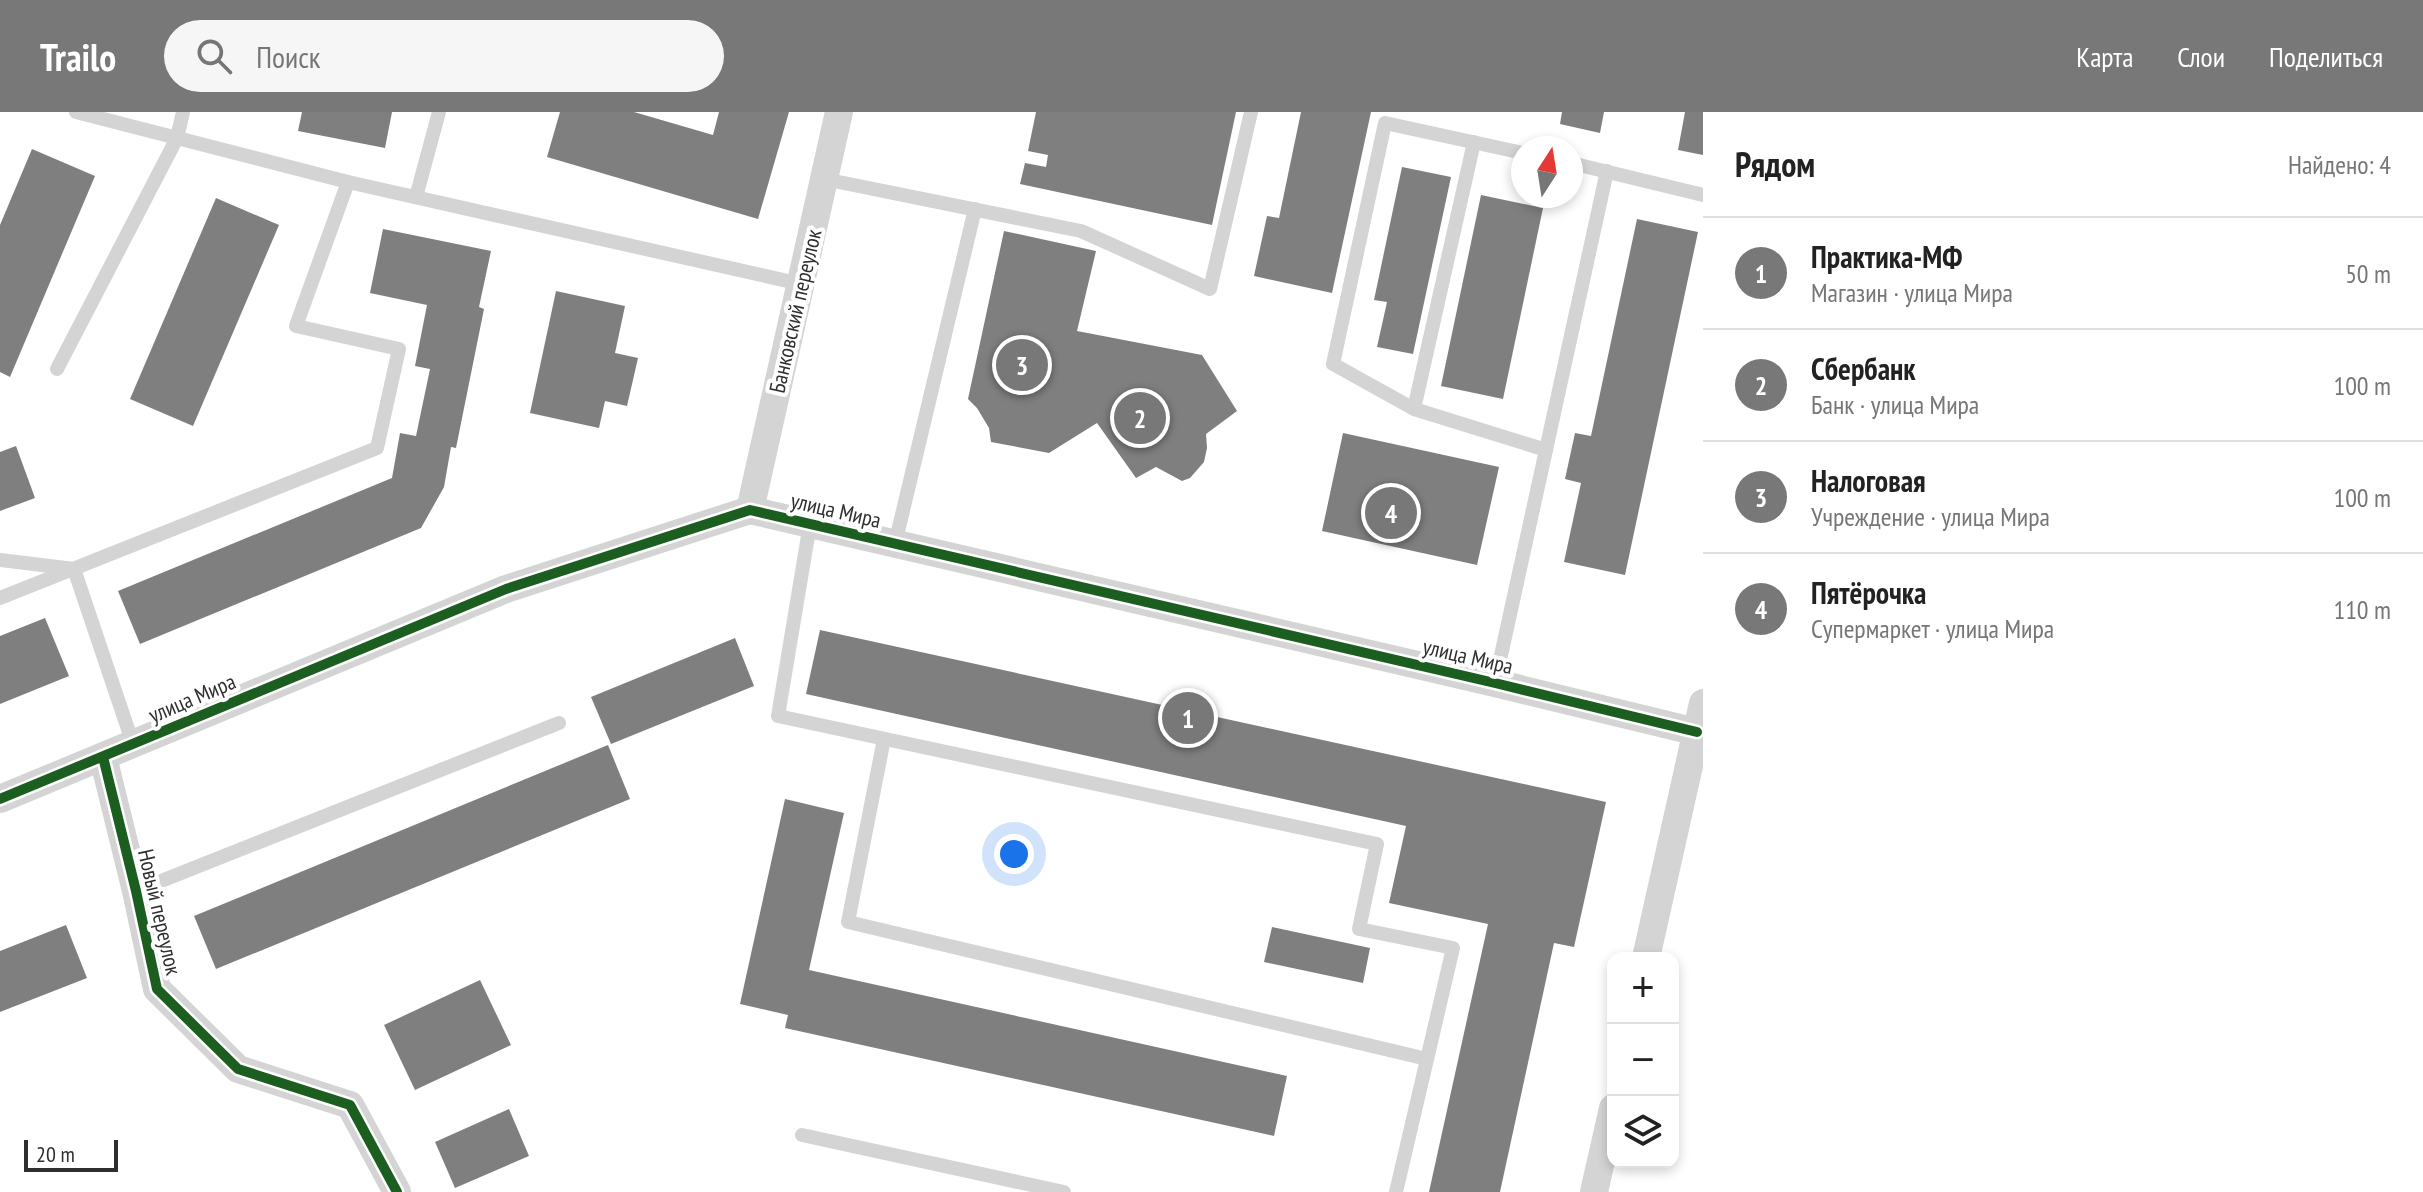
<!DOCTYPE html>
<html lang="ru">
<head>
<meta charset="utf-8">
<style>
  :root { --surface:#fff; --page:#f6f6f6; --text:#222; --muted:#767676; --line:#e0e0e0; --accent:#787878 }
  body { margin:0; font-family:"PT Sans Narrow",sans-serif; background:var(--page); color:var(--text) }
  .controls { position:absolute; right:24px; bottom:24px; display:grid; overflow:hidden; border-radius:16px; box-shadow:0 4px 12px #0003 }
  .controls button { width:72px; height:72px; display:grid; place-items:center; padding:0; border:0; border-bottom:2px solid var(--line); background:var(--surface); color:var(--text); font:40px sans-serif }
  .compass { position:absolute; left:1511px; top:24px; width:72px; height:72px; border-radius:50%; background:var(--surface); box-shadow:0 4px 12px #0003; rotate:12deg }
  .scale { position:absolute; left:24px; bottom:20px; width:94px; box-sizing:border-box; padding-left:8px; border:4px solid #2f2f2f; border-top:0; font-size:22px; line-height:28px; white-space:nowrap; color:#2f2f2f; -webkit-text-stroke:6px #fff; paint-order:stroke }
  .you { position:absolute; left:1014px; top:742px; width:28px; height:28px; margin:-20px; border:6px solid #fff; border-radius:50%; background:#1a73e8; box-shadow:0 0 0 12px #1a73e833 }
  .badge { display:grid; place-items:center; width:52px; height:52px; border-radius:50%; background:var(--accent); color:#fff; font-size:26px; font-weight:700 }
  .pin { position:absolute; translate:-50% -50%; border:4px solid #fff; box-shadow:0 2px 8px #0006 }
  .list { margin:0; padding:0; list-style:none }
  h2 { display:flex; justify-content:space-between; align-items:center; height:104px; margin:0; padding:0 32px; font-size:34px }
  h2 small { font-size:26px; font-weight:400; color:var(--muted) }
  .list li { display:grid; grid-template-columns:52px 1fr auto; gap:24px; align-items:center; box-sizing:border-box; height:112px; padding:0 32px; border-top:2px solid var(--line) }
  .list b { display:block; font-size:30px; white-space:nowrap }
  .list p { margin:0; font-size:26px; white-space:nowrap; color:var(--muted) }
  .list em { font-size:26px; font-style:normal; color:var(--muted) }
  .icon { flex:none; width:44px; height:44px; fill:none; stroke:currentColor; stroke-width:2; stroke-linecap:round; stroke-linejoin:round }
  .map { position:relative; flex:none; width:1703px; height:1080px; overflow:hidden }
  header { display:flex; align-items:center; gap:48px; box-sizing:border-box; height:112px; padding:0 40px; background:var(--accent); color:#fff }
  header strong { font-size:38px }
  nav { display:flex; gap:44px; margin-inline-start:auto; font-size:28px }
  .search { width:560px; height:72px; background:var(--page); display:flex; align-items:center; gap:20px; box-sizing:border-box; padding:0 28px; border-radius:44px; color:var(--muted); font-size:30px }
  main { display:flex }
  aside { flex:1; background:var(--surface) }
  .map>svg:first-child { display:block }
  .building { fill:#7f7f7f }
  .lines { fill:none; stroke-linecap:round; stroke-linejoin:round }
  .service { stroke:#d4d4d4; stroke-width:14 }
  .minor { stroke:#d4d4d4; stroke-width:28 }
  .cycleway-casing { stroke:#fff; stroke-width:15 }
  .cycleway { stroke:#1b5e20; stroke-width:10 }
  .labels { text-anchor:middle; dominant-baseline:central; stroke-width:8; stroke-linejoin:round; paint-order:stroke }
  .street-label { font-size:22px; fill:#2f2f2f; stroke:#fff }
</style>
</head>
<body>
<header>
<strong>Trailo</strong>
<div class="search"><svg class="icon" aria-label="search" viewBox="0 0 24 24"><circle cx="10" cy="10" r="6"/><path d="M15 15l6 6"/></svg>Поиск</div>
<nav><a>Карта</a><a>Слои</a><a>Поделиться</a></nav>
</header>
<main>
<div class="map">
<svg width="1703" height="1080" viewBox="0 0 1703 1080">
  <rect width="100%" height="100%" fill="#fff"/>
  <g class="building">
    <path d="M 302,0 L 392,0 L 385,36 L 298,19 Z"/>
    <path d="M 560,0 L 634,0 L 713,23 L 719,0 L 789,0 L 758,107 L 547,45 Z"/>
    <path d="M 1036,0 L 1236,0 L 1212,113 L 1020,72 L 1025,51 L 1046,55 L 1048,43 L 1028,39 Z"/>
    <path d="M 1301,0 L 1371,0 L 1332,181 L 1254,164 L 1267,104 L 1279,106 Z"/>
    <path d="M 1562,0 L 1604,0 L 1600,21 L 1560,12 Z"/>
    <path d="M 1685,0 L 1703,0 L 1703,43 L 1678,38 Z"/>
    <path d="M 32,37 L 95,64 L 10,265 L 0,260 L 0,113 Z"/>
    <path d="M 1402,55 L 1451,65 L 1413,242 L 1377,235 L 1387,190 L 1374,188 Z"/>
    <path d="M 1481,83 L 1543,96 L 1503,287 L 1441,274 Z"/>
    <path d="M 216,86 L 279,113 L 193,314 L 130,287 Z"/>
    <path d="M 1637,107 L 1698,120 L 1625,463 L 1564,450 L 1581,371 L 1565,367 L 1575,321 L 1591,324 Z"/>
    <path d="M 383,117 L 491,139 L 479,195 L 484,197 L 456,336 L 451,335 L 444,375 L 421,416 L 140,532 L 118,479 L 392,366 L 400,321 L 416,324 L 430,257 L 415,254 L 427,193 L 370,181 Z"/>
    <path d="M 1004,119 L 1096,139 L 1077,219 L 1202,243 L 1237,299 L 1206,322 L 1207,336 L 1204,350 L 1190,366 L 1182,369 L 1156,355 L 1136,366 L 1097,311 L 1049,341 L 991,330 L 989,316 L 977,296 L 968,287 Z"/>
    <path d="M 556,179 L 625,194 L 615,241 L 638,246 L 627,294 L 605,289 L 599,316 L 530,301 Z"/>
    <path d="M 1343,321 L 1499,355 L 1477,453 L 1322,419 Z"/>
    <path d="M 16,334 L 35,386 L 0,399 L 0,340 Z"/>
    <path d="M 45,506 L 69,564 L 0,592 L 0,524 Z"/>
    <path d="M 820,518 L 1606,690 L 1574,835 L 1554,831 L 1500,1080 L 1429,1080 L 1488,812 L 1389,791 L 1406,714 L 806,582 Z"/>
    <path d="M 735,526 L 754,574 L 611,632 L 591,585 Z"/>
    <path d="M 608,633 L 630,687 L 216,857 L 194,804 Z"/>
    <path d="M 785,687 L 844,701 L 809,858 L 1287,964 L 1274,1024 L 785,916 L 788,903 L 740,892 Z"/>
    <path d="M 66,813 L 87,866 L 0,900 L 0,839 Z"/>
    <path d="M 1272,815 L 1370,836 L 1363,871 L 1264,850 Z"/>
    <path d="M 480,868 L 511,933 L 415,978 L 384,913 Z"/>
    <path d="M 509,997 L 529,1044 L 455,1076 L 435,1030 Z"/>
  </g>
  <g class="lines">
    <g class="service">
      <path d="M 76,0 L 348,70"/>
      <path d="M 1523,41 L 1385,11 L 1333,252 L 1414,297 L 1546,338"/>
      <path d="M 1571,51 L 1703,83"/>
      <path d="M 824,67 L 1081,119 L 1210,177 L 1251,0"/>
      <path d="M 416,85 L 439,0"/>
      <path d="M 57,257 L 177,26 L 183,0"/>
      <path d="M 1414,297 L 1474,30"/>
      <path d="M 810,412 L 778,604 L 1377,732 L 1359,817 L 1453,836 L 1396,1080"/>
      <path d="M 895,432 L 975,97"/>
      <path d="M 0,448 L 74,457 L 133,632"/>
      <path d="M 0,486 L 377,336 L 399,237 L 296,214 L 348,70 L 801,172"/>
      <path d="M 1495,571 L 1607,59"/>
      <path d="M 884,627 L 848,810 L 1427,947"/>
      <path d="M 136,779 L 559,611"/>
      <path d="M 802,1023 L 1064,1080"/>
    </g>
    <g class="minor">
      <path d="M 750,398 L 839,0"/>
      <path d="M 103,645 L 136,779 L 157,877 L 238,957 L 350,993 L 397,1080"/>
      <path d="M 0,687 L 506,477 L 750,398 L 1495,571 L 1697,620"/>
      <path d="M 1646,846 L 1703,591"/>
      <path d="M 1594,1080 L 1613,996"/>
    </g>
    <g class="cycleway-casing">
      <g id="cycleway">
        <path d="M 103,645 L 136,779 L 157,877 L 238,957 L 350,993 L 397,1080"/>
        <path d="M 0,687 L 506,477 L 750,398 L 1495,571 L 1697,620"/>
      </g>
    </g>
    <use href="#cycleway" class="cycleway"/>
  </g>
  <g class="labels">
    <g class="street-label">
      <text transform="translate(795 199) rotate(-77)">Банковский переулок</text>
      <text transform="translate(836 398) rotate(13)">улица Мира</text>
      <text transform="translate(1468 544) rotate(13)">улица Мира</text>
      <text transform="translate(192 586) rotate(-23)">улица Мира</text>
      <text transform="translate(160 800) rotate(77)">Новый переулок</text>
    </g>
  </g>
</svg>
<div class="controls">
<button>+</button>
<button>−</button>
<button><svg class="icon" aria-label="layers" viewBox="0 0 24 24"><path d="M12 4l9 5-9 5-9-5zM3 14l9 5 9-5"/></svg></button>
</div>
<svg class="compass" viewBox="-18 -18 36 36"><path d="M0-13l5 13h-10z" fill="#e53935"/><path d="M0 13l5-13h-10z" fill="#767676"/></svg>
<div class="scale">20 m</div>
<div class="you"></div>
<div class="pin badge" style="left:1188px;top:606px">1</div>
<div class="pin badge" style="left:1140px;top:306px">2</div>
<div class="pin badge" style="left:1022px;top:253px">3</div>
<div class="pin badge" style="left:1391px;top:401px">4</div>
</div>
<aside>
<h2>Рядом<small>Найдено: 4</small></h2>
<ul class="list">
<li><span class="badge">1</span><div><b>Практика-МФ</b><p>Магазин · улица Мира</p></div><em>50 m</em></li>
<li><span class="badge">2</span><div><b>Сбербанк</b><p>Банк · улица Мира</p></div><em>100 m</em></li>
<li><span class="badge">3</span><div><b>Налоговая</b><p>Учреждение · улица Мира</p></div><em>100 m</em></li>
<li><span class="badge">4</span><div><b>Пятёрочка</b><p>Супермаркет · улица Мира</p></div><em>110 m</em></li>
</ul>
</aside>
</main>
</body>
</html>
